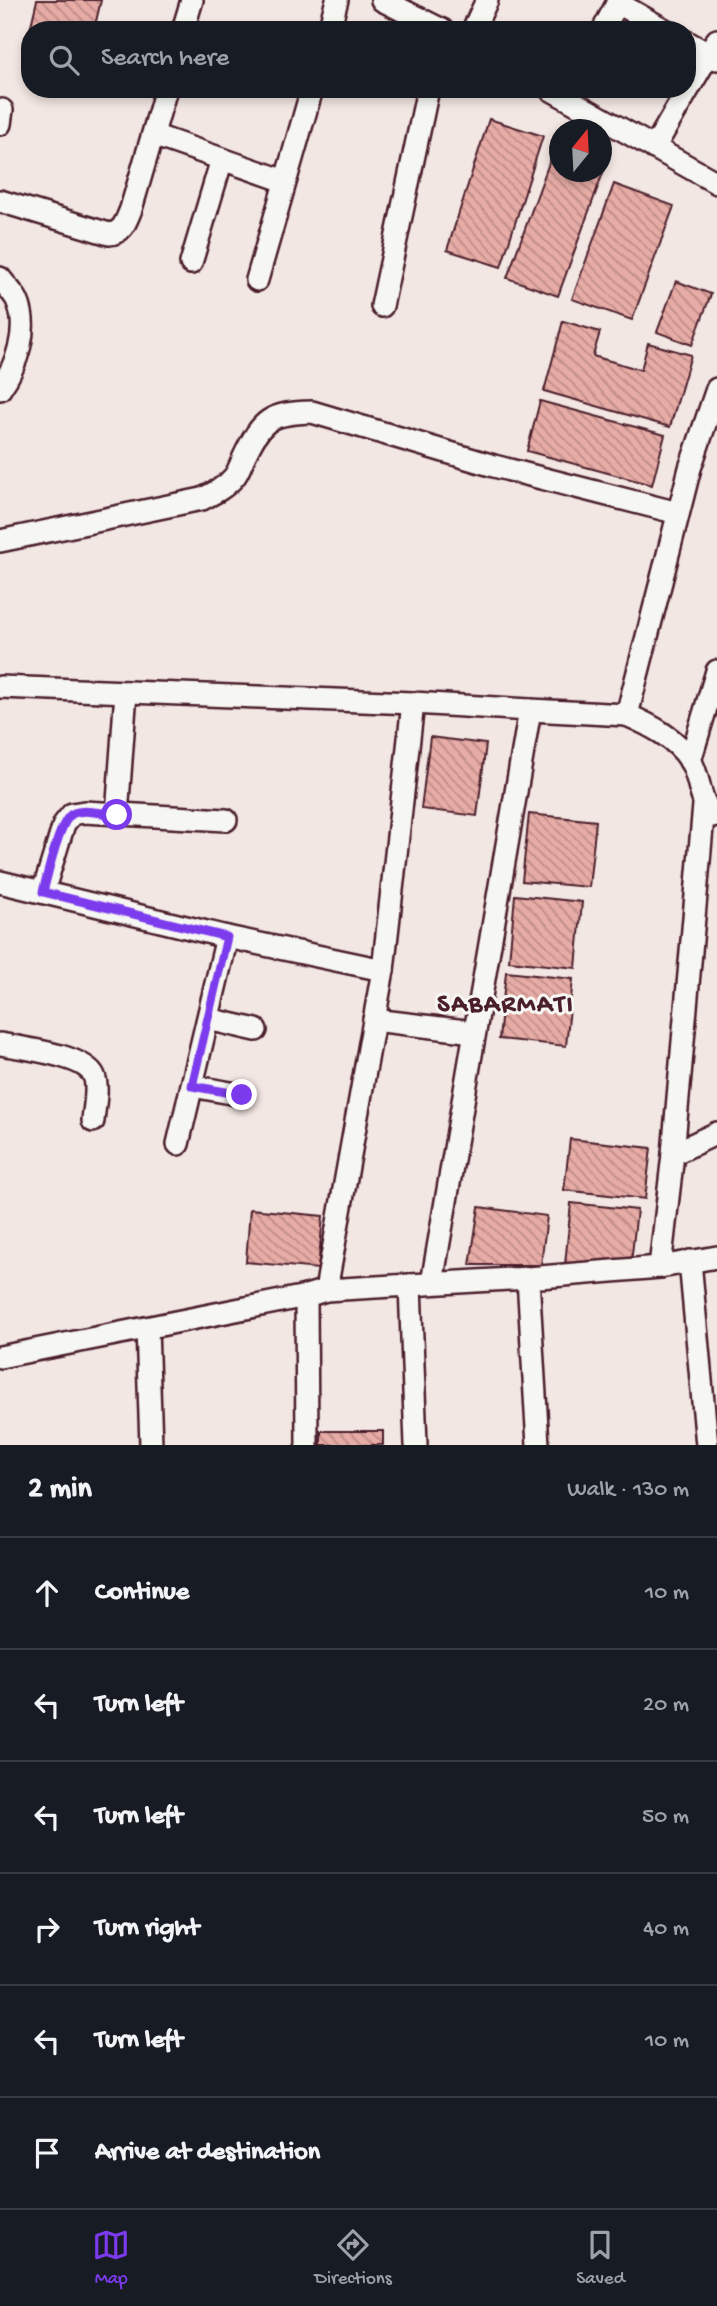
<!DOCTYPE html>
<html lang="en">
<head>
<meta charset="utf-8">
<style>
  :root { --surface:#171b24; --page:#20242c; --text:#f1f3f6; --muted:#9ea1a6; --line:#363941; --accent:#7c3aed }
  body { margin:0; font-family:"Gochi Hand",sans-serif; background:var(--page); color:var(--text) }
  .compass { position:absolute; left:549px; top:119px; width:63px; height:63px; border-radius:50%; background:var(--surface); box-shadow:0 4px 10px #0003; rotate:18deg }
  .stop { position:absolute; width:21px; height:21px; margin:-16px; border:5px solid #7c3aed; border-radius:50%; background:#fff }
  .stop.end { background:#7c3aed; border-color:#fff; box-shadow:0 2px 7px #0008 }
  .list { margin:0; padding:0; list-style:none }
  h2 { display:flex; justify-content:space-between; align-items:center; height:91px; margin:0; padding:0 28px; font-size:30px }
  h2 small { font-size:23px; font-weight:400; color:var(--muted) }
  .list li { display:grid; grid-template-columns:46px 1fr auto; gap:21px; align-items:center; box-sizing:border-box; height:112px; padding:0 28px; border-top:2px solid var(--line) }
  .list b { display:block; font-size:26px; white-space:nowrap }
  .list em { font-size:23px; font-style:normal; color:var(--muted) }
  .icon { flex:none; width:38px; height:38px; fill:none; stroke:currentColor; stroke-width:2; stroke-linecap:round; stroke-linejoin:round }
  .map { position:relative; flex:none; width:717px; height:1445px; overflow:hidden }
  .search { position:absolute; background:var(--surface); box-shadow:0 4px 10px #0003; left:21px; right:21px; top:21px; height:77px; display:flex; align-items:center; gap:18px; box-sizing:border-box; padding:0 24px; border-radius:28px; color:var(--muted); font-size:26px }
  .sheet { height:763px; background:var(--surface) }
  nav { display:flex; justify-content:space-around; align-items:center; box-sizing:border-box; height:98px; border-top:2px solid var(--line); background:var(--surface); font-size:19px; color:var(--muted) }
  nav a { display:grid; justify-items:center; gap:4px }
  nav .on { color:var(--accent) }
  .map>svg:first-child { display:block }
  .building { fill:url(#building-back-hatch); stroke:#4a1f2b; stroke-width:2 }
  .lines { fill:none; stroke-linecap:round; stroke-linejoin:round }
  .street-casing { stroke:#4a1f2b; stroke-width:26 }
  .street { stroke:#f6f6f2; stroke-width:21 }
  .route { stroke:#7c3aed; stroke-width:9 }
  .labels { text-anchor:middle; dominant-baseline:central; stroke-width:6; stroke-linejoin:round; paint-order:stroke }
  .district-label { font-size:26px; font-weight:bold; letter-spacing:2px; fill:#4a1f2b; stroke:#f6f6f2 }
</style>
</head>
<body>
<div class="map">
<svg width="717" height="1445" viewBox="0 0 717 1445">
  <defs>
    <pattern id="building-back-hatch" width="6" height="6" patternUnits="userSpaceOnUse" patternTransform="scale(1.75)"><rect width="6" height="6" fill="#e7aca6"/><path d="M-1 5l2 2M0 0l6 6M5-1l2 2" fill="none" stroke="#bd8b87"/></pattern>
  </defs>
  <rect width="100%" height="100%" fill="#f3e7e3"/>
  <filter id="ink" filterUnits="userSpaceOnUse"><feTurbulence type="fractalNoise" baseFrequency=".0143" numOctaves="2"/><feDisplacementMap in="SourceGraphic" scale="14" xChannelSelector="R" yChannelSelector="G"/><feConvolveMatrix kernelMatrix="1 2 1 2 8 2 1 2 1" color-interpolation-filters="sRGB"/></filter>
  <g filter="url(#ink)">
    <g class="building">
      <path d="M 37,0 L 101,0 L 94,30 L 30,30 Z"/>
      <path d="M 489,119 L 543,136 L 501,267 L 447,250 Z"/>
      <path d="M 553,152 L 560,154 L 560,172 L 604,170 L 558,296 L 507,278 Z"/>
      <path d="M 614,184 L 674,206 L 632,320 L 572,299 Z"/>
      <path d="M 676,281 L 711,294 L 692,345 L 657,332 Z"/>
      <path d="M 563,321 L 600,332 L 593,356 L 641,370 L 648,343 L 691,355 L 670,427 L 544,391 Z"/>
      <path d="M 540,401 L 665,435 L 652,485 L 527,451 Z"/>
      <path d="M 430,737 L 486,744 L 477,816 L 421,809 Z"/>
      <path d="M 529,814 L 596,821 L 589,887 L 522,881 Z"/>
      <path d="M 515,895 L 582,902 L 576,968 L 509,961 Z"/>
      <path d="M 506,972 L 573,979 L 566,1046 L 499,1039 Z"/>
      <path d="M 570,1139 L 651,1148 L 645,1199 L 564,1190 Z"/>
      <path d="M 571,1203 L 637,1210 L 631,1263 L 565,1265 Z"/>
      <path d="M 479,1207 L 547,1216 L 541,1265 L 470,1265 Z"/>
      <path d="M 250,1209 L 323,1216 L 318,1269 L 246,1262 Z"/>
      <rect x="321" y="1431" width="62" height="14"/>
    </g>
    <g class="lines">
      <g class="street-casing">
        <g id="street">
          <path d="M 382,0 L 442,30"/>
          <path d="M 618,3 L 665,30"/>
          <path d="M 183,30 L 192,0"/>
          <path d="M 329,30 L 337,0"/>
          <path d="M 473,30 L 487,0"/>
          <path d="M 603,30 L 619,0"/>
          <path d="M 687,42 L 717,59"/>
          <path d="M 550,89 L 717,183"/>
          <path d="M 0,124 L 2,110"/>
          <path d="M 153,135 L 285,181"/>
          <path d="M 654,148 L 717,40"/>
          <path d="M 0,201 L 109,234 C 123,233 126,221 131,209 L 166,89"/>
          <path d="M 191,263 L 222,159"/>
          <path d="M 0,278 C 5,285 13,292 17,300 C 30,328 17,365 0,389"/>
          <path d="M 257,280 L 312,89"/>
          <path d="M 382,306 L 428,89"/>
          <path d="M 0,541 L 202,499 C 214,493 226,487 234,477 C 239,471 241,463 244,457 C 262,419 270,413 312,412 L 494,466 L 678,513"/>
          <path d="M 0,687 L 413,703 L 530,710"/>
          <path d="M 690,761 L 717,671"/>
          <path d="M 704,805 L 673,1154 L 660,1267 L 717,1257"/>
          <path d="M 117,815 L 126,692"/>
          <path d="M 713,816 C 697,797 701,778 690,760 C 676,738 650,725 627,715 L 690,468 L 717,389"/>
          <path d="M 0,882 L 227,937 L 383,970"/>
          <path d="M 43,892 L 64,824 L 72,814 L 84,812 L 226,820"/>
          <path d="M 208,1019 L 256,1030"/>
          <path d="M 374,1020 L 474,1032"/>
          <path d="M 0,1044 C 21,1048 85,1055 94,1076 C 99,1087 94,1108 93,1121"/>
          <path d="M 192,1086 L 242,1095"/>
          <path d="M 178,1144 L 227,937"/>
          <path d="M 673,1154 L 717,1133"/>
          <path d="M 690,1261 L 707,1445"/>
          <path d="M 528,1278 L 538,1445"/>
          <path d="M 432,1283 L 530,710 L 627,715"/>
          <path d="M 410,1285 L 416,1445"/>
          <path d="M 326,1290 L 383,970 L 413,703"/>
          <path d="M 306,1296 L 307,1445"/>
          <path d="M 147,1328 L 151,1445"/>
          <path d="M 0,1357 L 306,1296 L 326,1290 L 528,1278 L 660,1267"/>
        </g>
      </g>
      <use href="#street" class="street"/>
    </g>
  </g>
  <g class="lines" filter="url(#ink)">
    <path class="route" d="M 117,815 C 105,814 84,808 72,814 C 59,821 47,877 43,892 L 227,937 L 192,1086 L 242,1095"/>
  </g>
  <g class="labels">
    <g class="district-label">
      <text x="506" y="1006">SABARMATI</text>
    </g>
  </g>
</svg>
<svg class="compass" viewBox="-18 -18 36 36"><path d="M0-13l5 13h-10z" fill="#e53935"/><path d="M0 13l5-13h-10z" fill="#9ea1a6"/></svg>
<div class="stop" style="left:117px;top:815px"></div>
<div class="stop end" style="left:242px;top:1095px"></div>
<div class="search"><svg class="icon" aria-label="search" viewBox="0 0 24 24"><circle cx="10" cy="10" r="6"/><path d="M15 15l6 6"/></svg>Search here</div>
</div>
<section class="sheet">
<h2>2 min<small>Walk · 130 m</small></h2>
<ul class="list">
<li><svg class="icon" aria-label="ahead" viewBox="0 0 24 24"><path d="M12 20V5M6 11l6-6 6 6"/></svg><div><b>Continue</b></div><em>10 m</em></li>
<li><svg class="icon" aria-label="left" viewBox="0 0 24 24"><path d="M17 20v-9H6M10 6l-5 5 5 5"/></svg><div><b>Turn left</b></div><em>20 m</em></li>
<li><svg class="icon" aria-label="left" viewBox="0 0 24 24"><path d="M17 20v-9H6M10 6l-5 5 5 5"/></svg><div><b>Turn left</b></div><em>50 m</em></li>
<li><svg class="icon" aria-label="right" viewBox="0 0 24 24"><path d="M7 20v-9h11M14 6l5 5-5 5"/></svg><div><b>Turn right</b></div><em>40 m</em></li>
<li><svg class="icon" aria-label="left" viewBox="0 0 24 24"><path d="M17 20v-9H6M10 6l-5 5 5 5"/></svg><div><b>Turn left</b></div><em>10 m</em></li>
<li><svg class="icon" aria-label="arrive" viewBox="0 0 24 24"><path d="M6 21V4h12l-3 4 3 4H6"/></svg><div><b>Arrive at destination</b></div></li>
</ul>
</section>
<nav>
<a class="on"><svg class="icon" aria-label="map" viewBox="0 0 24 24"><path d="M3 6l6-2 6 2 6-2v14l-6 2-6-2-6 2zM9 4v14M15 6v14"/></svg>Map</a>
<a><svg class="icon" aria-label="directions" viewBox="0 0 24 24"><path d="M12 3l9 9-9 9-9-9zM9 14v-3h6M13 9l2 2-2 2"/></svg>Directions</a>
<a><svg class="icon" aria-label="saved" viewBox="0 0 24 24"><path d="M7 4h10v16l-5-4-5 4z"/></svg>Saved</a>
</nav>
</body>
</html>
